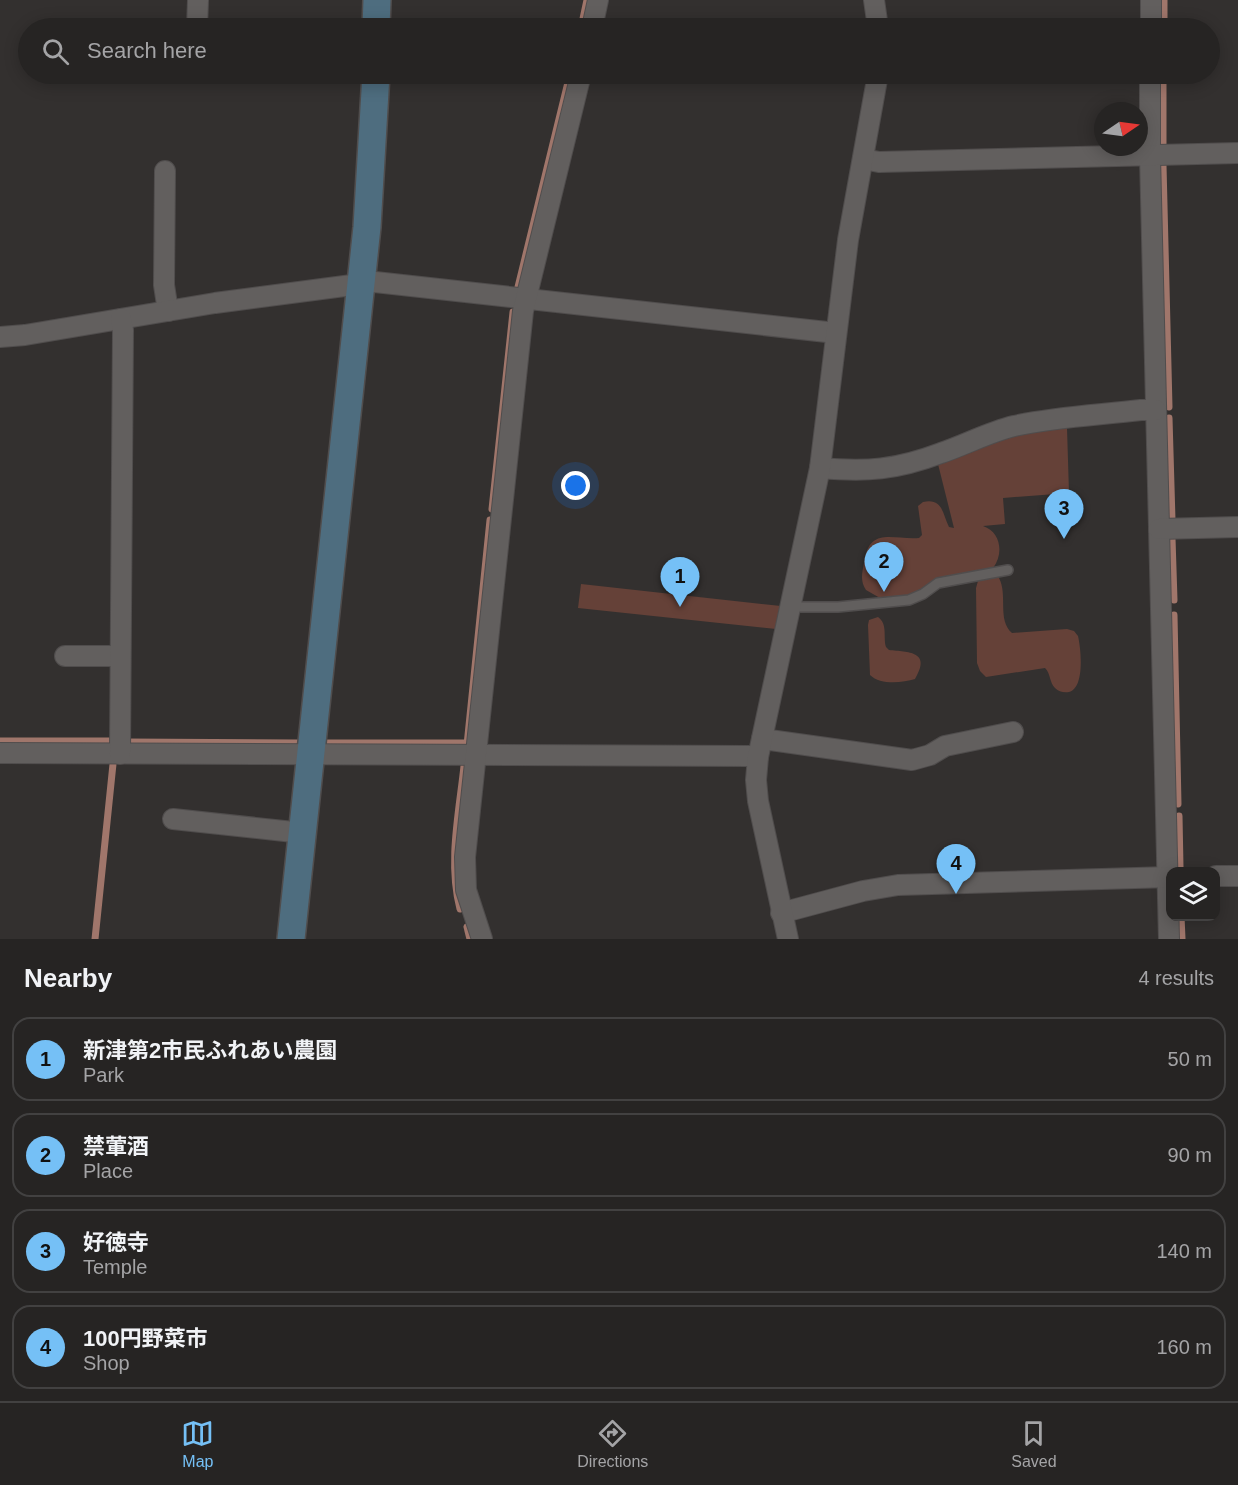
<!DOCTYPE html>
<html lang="en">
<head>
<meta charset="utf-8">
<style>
  :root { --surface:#262423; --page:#2e2c2b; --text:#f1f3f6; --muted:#a4a4a6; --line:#424141; --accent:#75c0f6 }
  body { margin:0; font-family:Arial,"Noto Sans JP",sans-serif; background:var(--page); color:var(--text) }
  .controls { position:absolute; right:18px; bottom:18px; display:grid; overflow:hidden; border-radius:12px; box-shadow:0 3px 15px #0003 }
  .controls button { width:54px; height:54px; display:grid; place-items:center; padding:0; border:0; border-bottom:2px solid var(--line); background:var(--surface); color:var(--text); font:30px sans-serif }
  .compass { position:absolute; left:1094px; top:102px; width:54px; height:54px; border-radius:50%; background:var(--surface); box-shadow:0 3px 15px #0003; rotate:77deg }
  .you { position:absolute; left:576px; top:486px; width:21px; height:21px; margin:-15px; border:4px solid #fff; border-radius:50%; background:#1a73e8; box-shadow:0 0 0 9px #1a73e833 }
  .badge { display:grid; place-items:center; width:39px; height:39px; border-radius:50%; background:var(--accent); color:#111; font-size:20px; font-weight:700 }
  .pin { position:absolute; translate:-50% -50px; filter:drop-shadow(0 2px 3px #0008) }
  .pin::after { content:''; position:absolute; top:32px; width:21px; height:18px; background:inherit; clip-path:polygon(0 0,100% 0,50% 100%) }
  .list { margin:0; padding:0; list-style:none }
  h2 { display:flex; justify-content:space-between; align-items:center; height:78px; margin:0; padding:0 24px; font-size:26px }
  h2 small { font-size:20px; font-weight:400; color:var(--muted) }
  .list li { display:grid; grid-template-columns:39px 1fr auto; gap:18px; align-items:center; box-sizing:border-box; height:84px; margin:0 12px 12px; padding:0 12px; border:2px solid var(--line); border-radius:18px }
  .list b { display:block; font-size:22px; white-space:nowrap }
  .list p { margin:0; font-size:20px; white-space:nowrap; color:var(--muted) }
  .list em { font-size:20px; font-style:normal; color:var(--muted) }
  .icon { flex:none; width:33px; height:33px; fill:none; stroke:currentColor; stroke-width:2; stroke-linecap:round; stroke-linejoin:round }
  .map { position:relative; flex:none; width:1238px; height:939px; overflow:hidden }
  .search { position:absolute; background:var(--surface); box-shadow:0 3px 15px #0003; left:18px; right:18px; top:18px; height:66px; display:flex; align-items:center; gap:15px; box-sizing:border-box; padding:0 21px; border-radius:33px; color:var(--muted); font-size:22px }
  .sheet { height:462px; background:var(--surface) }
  nav { display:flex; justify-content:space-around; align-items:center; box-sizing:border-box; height:84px; border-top:2px solid var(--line); background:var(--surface); font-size:16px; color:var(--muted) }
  nav a { display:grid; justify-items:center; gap:3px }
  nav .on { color:var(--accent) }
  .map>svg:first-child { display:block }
  .green { fill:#654138 }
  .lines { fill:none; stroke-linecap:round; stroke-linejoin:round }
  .stream { stroke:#a0766b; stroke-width:7 }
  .lane-casing { stroke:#504d4d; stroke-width:12 }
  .street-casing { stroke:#504d4d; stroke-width:22 }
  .secondary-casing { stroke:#504d4d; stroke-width:30 }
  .lane { stroke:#625f5e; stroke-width:9 }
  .street { stroke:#625f5e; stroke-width:20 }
  .secondary { stroke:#4e6d7f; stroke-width:27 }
</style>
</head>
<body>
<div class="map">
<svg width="1238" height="939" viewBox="0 0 1238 939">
  <rect width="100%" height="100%" fill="#33302f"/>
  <g class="green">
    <path d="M 1067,428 L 1069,493 L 1003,498 L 1005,524 L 983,526 C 1001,532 1004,554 993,568 L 937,579 L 915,595 L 880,598 L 866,590 C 860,581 862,573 864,563 C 869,526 892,540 919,538 L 922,535 L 918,506 L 923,502 C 943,498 942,513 949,527 L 954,528 L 938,464 L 1014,435 Z"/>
    <path d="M 993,576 L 999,578 C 1008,595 997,620 1012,633 L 1067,629 L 1074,631 L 1078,636 C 1081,649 1085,688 1069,692 C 1064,693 1059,692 1055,688 C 1049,682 1051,674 1045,668 L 986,677 L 980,671 L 977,663 L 976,588 L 978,581 Z"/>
    <path d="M 581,584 L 781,606 L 776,629 L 578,608 Z"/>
    <path d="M 878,617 C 888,624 883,637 886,647 L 889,650 C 908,652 932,651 915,679 C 902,683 880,685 870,675 L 868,625 L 869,620 Z"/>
  </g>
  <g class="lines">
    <g class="stream">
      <path d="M 581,28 L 587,0"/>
      <path d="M 1164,28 L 1164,0"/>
      <path d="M 1163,144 L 1163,74"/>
      <path d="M 1163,165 L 1169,407"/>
      <path d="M 518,287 L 570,74"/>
      <path d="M 1169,418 L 1172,520"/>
      <path d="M 492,509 L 513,312"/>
      <path d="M 1172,538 L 1174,600"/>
      <path d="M 1174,615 L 1178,804"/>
      <path d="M 0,741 L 114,741"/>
      <path d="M 126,742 L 298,743"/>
      <path d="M 326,743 L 467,743"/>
      <path d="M 467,745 L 490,520"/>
      <path d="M 1179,816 L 1180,867"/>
      <path d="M 460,909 C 448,862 459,813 464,766"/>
      <path d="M 1181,916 L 1182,939"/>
      <path d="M 467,927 L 470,939"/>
      <path d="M 95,939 L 113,764"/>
    </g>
    <g class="lane-casing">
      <path id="lane" d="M 790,605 L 801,607 L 838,607 L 909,600 L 923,594 L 938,583 L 1008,570"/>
    </g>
    <g class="street-casing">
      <g id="street">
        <path d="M 874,0 L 878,28"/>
        <path d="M 197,28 L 198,0"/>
        <path d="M 592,28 L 598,0"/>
        <path d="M 1151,28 L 1151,0"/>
        <path d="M 1150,74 L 1150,156 L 1169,939"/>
        <path d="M 863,159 L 879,162 L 1238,153"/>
        <path d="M 165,171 L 164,285 L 168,311"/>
        <path d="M 0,337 L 25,335 L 215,303 L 375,282 L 836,333"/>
        <path d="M 820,468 C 867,472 896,470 941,453 C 965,445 989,432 1014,426 C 1055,417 1099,415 1141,410 L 1156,410"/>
        <path d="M 1159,529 L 1238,527"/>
        <path d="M 65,656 L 120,656"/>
        <path d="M 762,739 L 912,760 L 930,755 L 945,746 L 1013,732"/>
        <path d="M 0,753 L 750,756 L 758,757"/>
        <path d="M 120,754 L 123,330 L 121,319"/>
        <path d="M 173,819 L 303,833"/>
        <path d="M 1216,876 L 1238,876"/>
        <path d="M 781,913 L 863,891 L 898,885 L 1170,877"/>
        <path d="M 482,939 L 466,890 L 465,857 L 523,311 L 581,74"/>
        <path d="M 788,939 L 758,801 L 756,780 L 758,757 L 820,468 L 848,240 L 878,74"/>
      </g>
    </g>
    <g class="secondary-casing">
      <g id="secondary">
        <path d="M 376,28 L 377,0"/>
        <path d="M 291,939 L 367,227 L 376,74"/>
      </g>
    </g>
    <use href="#lane" class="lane"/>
    <use href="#street" class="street"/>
    <use href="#secondary" class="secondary"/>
  </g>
</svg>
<div class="controls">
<button><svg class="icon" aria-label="layers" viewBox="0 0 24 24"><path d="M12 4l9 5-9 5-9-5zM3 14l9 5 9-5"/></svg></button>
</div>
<svg class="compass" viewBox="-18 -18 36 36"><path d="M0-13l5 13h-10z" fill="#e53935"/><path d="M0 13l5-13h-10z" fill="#a4a4a6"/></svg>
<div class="you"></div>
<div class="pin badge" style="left:680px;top:607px">1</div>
<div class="pin badge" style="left:884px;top:592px">2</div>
<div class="pin badge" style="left:1064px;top:539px">3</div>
<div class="pin badge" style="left:956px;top:894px">4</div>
<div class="search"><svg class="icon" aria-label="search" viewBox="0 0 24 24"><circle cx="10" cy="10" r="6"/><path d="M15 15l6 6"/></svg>Search here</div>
</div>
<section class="sheet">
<h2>Nearby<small>4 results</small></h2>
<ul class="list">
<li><span class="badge">1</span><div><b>新津第2市民ふれあい農園</b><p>Park</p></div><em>50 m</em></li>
<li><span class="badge">2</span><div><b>禁葷酒</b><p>Place</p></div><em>90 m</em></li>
<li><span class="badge">3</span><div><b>好徳寺</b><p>Temple</p></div><em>140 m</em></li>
<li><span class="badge">4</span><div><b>100円野菜市</b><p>Shop</p></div><em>160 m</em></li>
</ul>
</section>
<nav>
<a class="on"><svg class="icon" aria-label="map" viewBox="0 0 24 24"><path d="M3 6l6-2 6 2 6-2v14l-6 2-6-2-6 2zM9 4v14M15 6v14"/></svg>Map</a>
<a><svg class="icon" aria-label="directions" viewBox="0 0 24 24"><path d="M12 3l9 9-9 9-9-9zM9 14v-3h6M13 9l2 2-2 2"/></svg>Directions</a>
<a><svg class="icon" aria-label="saved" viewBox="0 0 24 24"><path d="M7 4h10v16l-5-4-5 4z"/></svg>Saved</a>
</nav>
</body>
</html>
